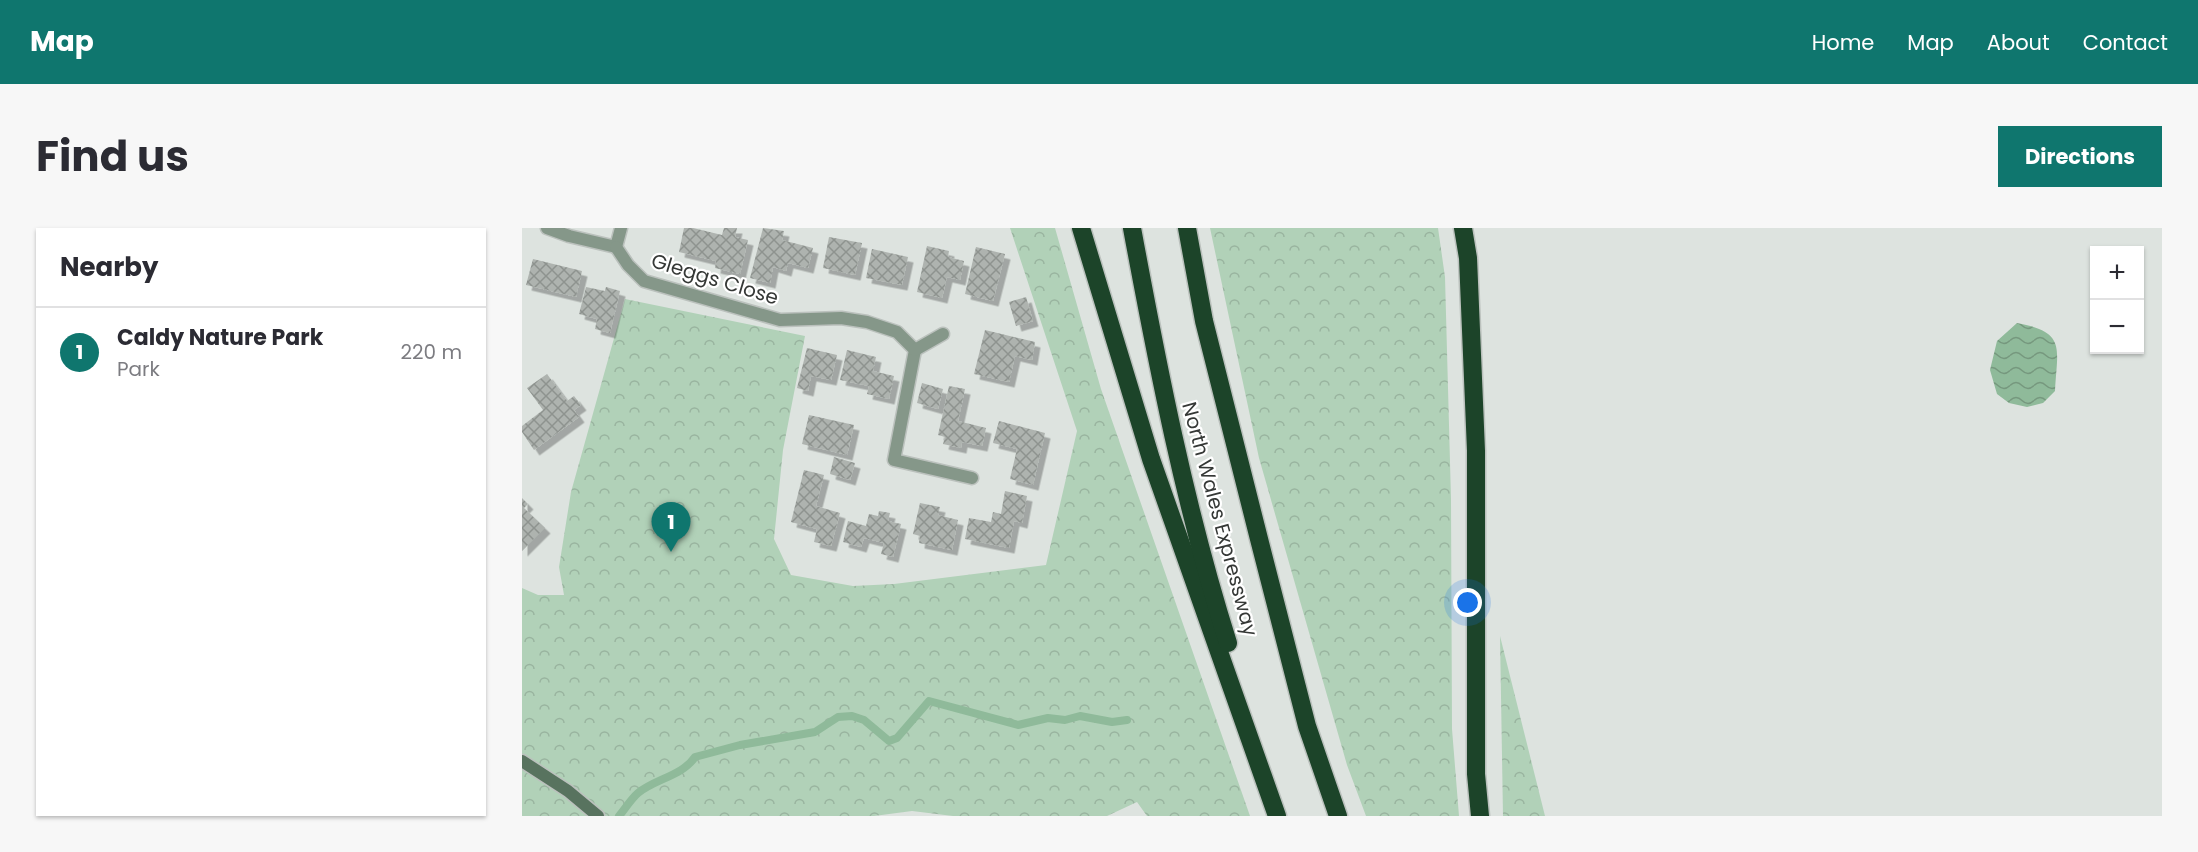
<!DOCTYPE html>
<html lang="en">
<head>
<meta charset="utf-8">
<style>
  :root { --surface:#fff; --page:#f7f7f7; --text:#2b2b33; --muted:#7c7c81; --line:#e1e1e2; --accent:#0f766e }
  body { margin:0; font-family:Poppins,sans-serif; background:var(--page); color:var(--text) }
  .controls { position:absolute; right:18px; top:18px; display:grid; overflow:hidden; border-radius:0px; box-shadow:0 2px 4px #0004 }
  .controls button { width:54px; height:54px; display:grid; place-items:center; padding:0; border:0; border-bottom:2px solid var(--line); background:var(--surface); color:var(--text); font:30px sans-serif }
  .you { position:absolute; left:946px; top:375px; width:21px; height:21px; margin:-15px; border:4px solid #fff; border-radius:50%; background:#1a73e8; box-shadow:0 0 0 9px #1a73e833 }
  .badge { display:grid; place-items:center; width:39px; height:39px; border-radius:50%; background:var(--accent); color:#fff; font-size:20px; font-weight:700 }
  .pin { position:absolute; translate:-50% -50px; filter:drop-shadow(0 2px 3px #0008) }
  .pin::after { content:''; position:absolute; top:32px; width:21px; height:18px; background:inherit; clip-path:polygon(0 0,100% 0,50% 100%) }
  .list { margin:0; padding:0; list-style:none }
  h2 { display:flex; justify-content:space-between; align-items:center; height:78px; margin:0; padding:0 24px; font-size:26px }
  h2 small { font-size:20px; font-weight:400; color:var(--muted) }
  .list li { display:grid; grid-template-columns:39px 1fr auto; gap:18px; align-items:center; box-sizing:border-box; height:90px; padding:0 24px; border-top:2px solid var(--line) }
  .list b { display:block; font-size:22px; white-space:nowrap }
  .list p { margin:0; font-size:20px; white-space:nowrap; color:var(--muted) }
  .list em { font-size:20px; font-style:normal; color:var(--muted) }
  .map { position:relative; flex:none; width:1640px; height:588px; overflow:hidden; border-radius:0px }
  header { display:flex; align-items:center; gap:36px; box-sizing:border-box; height:84px; padding:0 30px; background:var(--accent); color:#fff }
  header strong { font-size:28px }
  nav { display:flex; gap:33px; margin-inline-start:auto; font-size:21px }
  .intro { display:flex; align-items:center; justify-content:space-between; box-sizing:border-box; height:144px; padding:0 36px }
  h1 { margin:0; font-size:42px }
  .button { padding:15px 27px; border-radius:0px; background:var(--accent); color:#fff; font-size:21px; font-weight:700 }
  main { display:flex; gap:36px; padding:0 36px }
  aside { flex:1; background:var(--surface); border-radius:0px; box-shadow:0 2px 4px #0004 }
  .map>svg:first-child { display:block }
  .forest { fill:url(#forest-crowns) }
  .water { fill:url(#water-waves) }
  .lines { fill:none; stroke-linecap:round; stroke-linejoin:round }
  .stream { stroke:#8fba9a; stroke-width:8 }
  .building { fill:url(#building-cross-hatch); filter:url(#shadow) }
  .street-casing { stroke:#bbc1bd; stroke-width:15 }
  .secondary-casing { stroke:#bbc1bd; stroke-width:15 }
  .highway-casing { stroke:#bbc1bd; stroke-width:21 }
  .street { stroke:#859789; stroke-width:12 }
  .secondary { stroke:#58735f; stroke-width:12 }
  .highway { stroke:#1c4429; stroke-width:18 }
  .labels { text-anchor:middle; dominant-baseline:central; stroke-width:4.5; stroke-linejoin:round; paint-order:stroke }
  .street-label { font-size:20px; fill:#353836; stroke:#fff }
</style>
</head>
<body>
<header>
<strong>Map</strong>
<nav><a>Home</a><a>Map</a><a>About</a><a>Contact</a></nav>
</header>
<div class="intro"><h1>Find us</h1><a class="button">Directions</a></div>
<main>
<aside>
<h2>Nearby<small></small></h2>
<ul class="list">
<li><span class="badge">1</span><div><b>Caldy Nature Park</b><p>Park</p></div><em>220 m</em></li>
</ul>
</aside>
<div class="map">
<svg width="1640" height="588" viewBox="0 0 1640 588">
  <defs>
    <pattern id="forest-crowns" width="20" height="18" patternUnits="userSpaceOnUse" patternTransform="scale(1.5)"><rect width="20" height="18" fill="#b1d1b8"/><path d="M2 6a3 3 0 1 1 6 0M12 15a3 3 0 1 1 6 0" fill="none" stroke="#99b49f"/></pattern>
    <pattern id="water-waves" width="16" height="10" patternUnits="userSpaceOnUse" patternTransform="scale(1.5)"><rect width="16" height="10" fill="#8fba9a"/><path d="M0 5q4-4 8 0t8 0" fill="none" stroke="#76987e"/></pattern>
    <pattern id="building-cross-hatch" width="8" height="8" patternUnits="userSpaceOnUse" patternTransform="scale(1.5)"><rect width="8" height="8" fill="#aeb3af"/><path d="M0 0l8 8M0 8l8-8" fill="none" stroke="#8e938f"/></pattern>
    <filter id="shadow"><feDropShadow dx="5.5" dy="5.5" stdDeviation="0" flood-color="#0004"/></filter>
  </defs>
  <rect width="100%" height="100%" fill="#dde3df"/>
  <g class="forest">
    <path d="M 488,0 L 533,0 L 579,161 L 728,588 L 625,588 L 615,574 L 585,588 L 431,588 L 390,583 L 352,588 L 0,588 L 0,360 L 16,367 L 42,367 L 37,339 L 49,264 L 103,71 L 283,108 L 261,222 L 252,311 L 269,347 L 331,358 L 372,356 L 524,337 L 555,203 Z"/>
    <path d="M 688,0 L 916,0 L 923,49 L 929,271 L 930,501 L 937,588 L 844,588 L 825,537 L 737,230 Z"/>
    <path d="M 978,408 L 1023,588 L 981,588 Z"/>
  </g>
  <path class="water" d="M 1495,95 C 1545,104 1535,120 1533,163 L 1521,175 L 1505,179 L 1487,175 L 1475,166 L 1468,142 L 1475,113 Z"/>
  <g class="lines">
    <path class="stream" d="M 97,588 C 103,581 109,571 116,565 C 133,551 160,548 173,529 L 218,517 L 293,504 L 316,489 L 330,488 L 342,492 L 367,513 L 375,510 L 407,473 L 496,497 L 526,490 L 543,492 L 558,488 L 590,494 L 605,492"/>
  </g>
  <g class="building">
    <path d="M 162,0 L 171,0 L 200,7 L 202,0 L 215,0 L 213,9 L 226,12 L 218,46 L 193,40 L 194,33 L 157,24 Z"/>
    <path d="M 241,0 L 262,3 L 260,12 L 291,20 L 286,40 L 266,35 L 264,43 L 251,39 L 248,55 L 228,50 Z"/>
    <path d="M 307,9 L 340,15 L 333,47 L 301,40 Z"/>
    <path d="M 405,18 L 427,23 L 426,29 L 442,33 L 438,52 L 425,49 L 420,70 L 395,64 Z"/>
    <path d="M 454,19 L 483,26 L 471,73 L 443,66 Z"/>
    <path d="M 350,21 L 386,29 L 380,57 L 344,50 Z"/>
    <path d="M 11,31 L 60,43 L 54,69 L 4,57 Z"/>
    <path d="M 64,59 L 83,63 L 84,59 L 98,63 L 88,105 L 73,101 L 75,91 L 57,86 Z"/>
    <path d="M 504,69 L 511,93 L 494,98 L 487,74 Z"/>
    <path d="M 463,102 L 513,114 L 510,132 L 493,128 L 487,154 L 452,146 Z"/>
    <path d="M 285,120 L 315,127 L 309,152 L 289,148 L 286,163 L 275,160 Z"/>
    <path d="M 325,122 L 354,129 L 351,143 L 372,148 L 367,171 L 345,166 L 347,158 L 318,152 Z"/>
    <path d="M 25,146 L 45,173 L 52,168 L 59,177 L 52,182 L 57,189 L 12,222 L 0,204 L 0,198 L 21,182 L 5,160 Z"/>
    <path d="M 400,155 L 421,161 L 416,181 L 395,175 Z"/>
    <path d="M 427,158 L 443,161 L 436,193 L 464,200 L 460,218 L 440,214 L 439,220 L 421,216 L 423,209 L 416,207 Z"/>
    <path d="M 287,187 L 332,197 L 325,227 L 280,216 Z"/>
    <path d="M 477,193 L 523,205 L 511,257 L 488,251 L 495,221 L 471,215 Z"/>
    <path d="M 312,229 L 333,235 L 328,252 L 308,246 Z"/>
    <path d="M 282,242 L 302,247 L 294,278 L 318,285 L 309,318 L 292,314 L 295,301 L 269,294 Z"/>
    <path d="M 483,263 L 505,268 L 500,295 L 492,293 L 487,320 L 443,311 L 447,290 L 469,294 L 471,284 L 479,286 Z"/>
    <path d="M 0,270 L 6,276 L 2,280 L 23,300 L 0,323 Z"/>
    <path d="M 398,275 L 418,279 L 416,287 L 436,292 L 430,322 L 397,315 L 398,308 L 391,306 Z"/>
    <path d="M 357,283 L 368,285 L 366,293 L 379,296 L 371,329 L 359,326 L 362,315 L 342,310 L 339,319 L 321,314 L 326,293 L 344,298 L 347,286 L 356,288 Z"/>
  </g>
  <g class="lines">
    <g class="street-casing">
      <g id="street">
        <path d="M 25,0 L 47,8 L 94,19 L 99,0"/>
        <path d="M 94,19 L 106,37 L 122,53 L 258,92 L 319,90 L 345,94 L 375,104 L 393,122 L 372,232 L 450,250"/>
        <path d="M 393,122 L 421,106"/>
      </g>
    </g>
    <g class="secondary-casing">
      <path id="secondary" d="M 0,533 L 46,563 L 76,588"/>
    </g>
    <g class="highway-casing">
      <g id="highway">
        <path d="M 559,0 L 629,231 L 755,588"/>
        <path d="M 610,0 C 636,140 663,279 706,415"/>
        <path d="M 665,0 L 682,93 L 737,311 L 785,498 L 816,588"/>
        <path d="M 941,0 L 946,30 L 954,223 L 954,546 L 958,588"/>
      </g>
    </g>
    <use href="#street" class="street"/>
    <use href="#secondary" class="secondary"/>
    <use href="#highway" class="highway"/>
  </g>
  <g class="labels">
    <g class="street-label">
      <text transform="translate(193 51) rotate(17)">Gleggs Close</text>
      <text transform="translate(698 291) rotate(75)">North Wales Expressway</text>
    </g>
  </g>
</svg>
<div class="controls">
<button>+</button>
<button>−</button>
</div>
<div class="you"></div>
<div class="pin badge" style="left:149px;top:324px">1</div>
</div>
</main>
</body>
</html>
